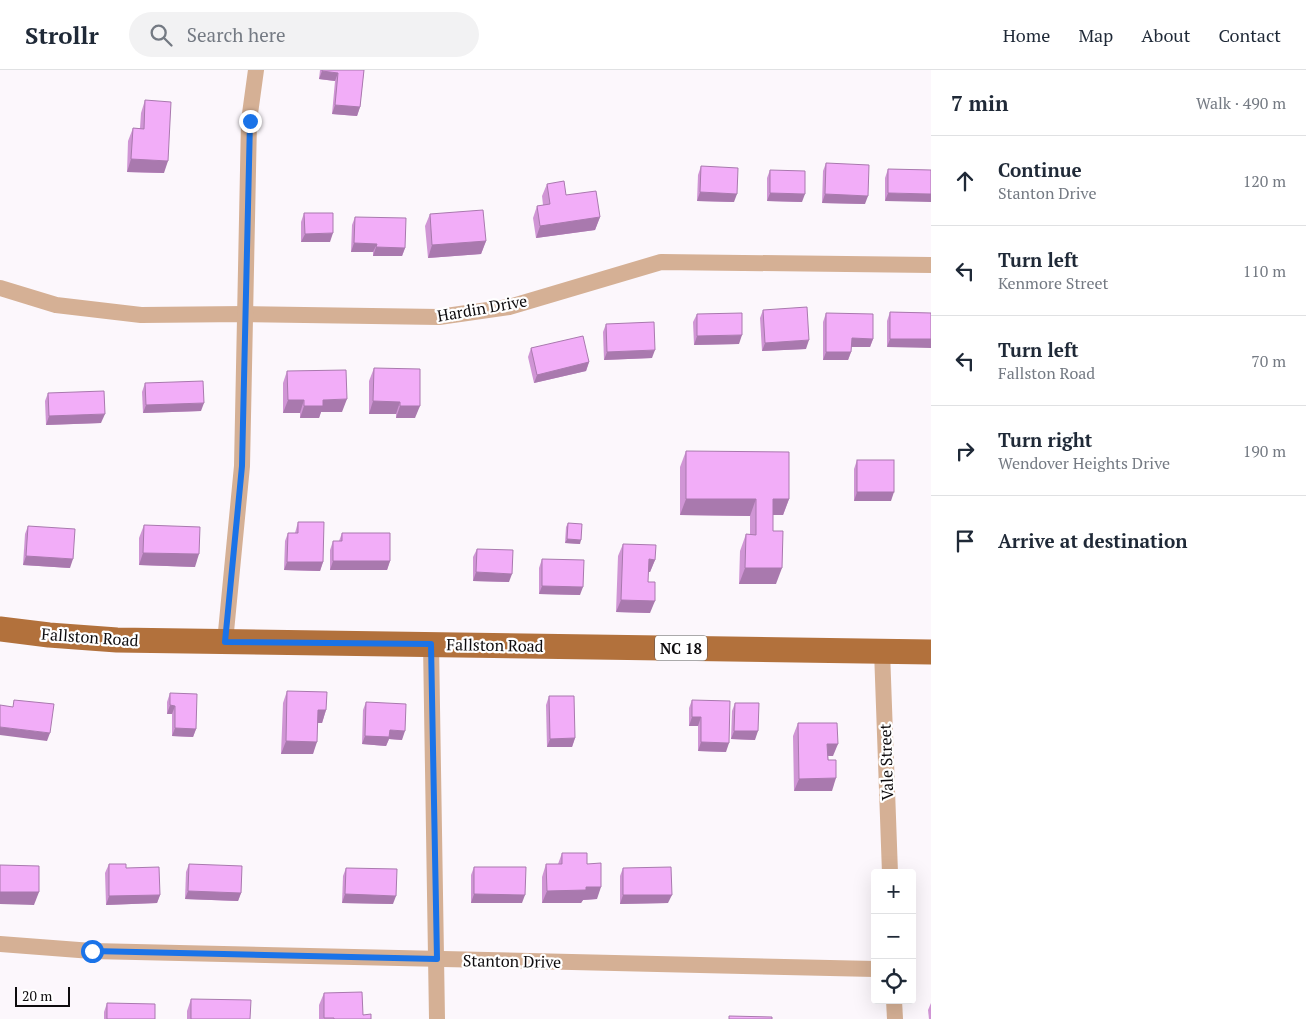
<!DOCTYPE html>
<html lang="en">
<head>
<meta charset="utf-8">
<style>
  :root { --surface:#fff; --page:#f2f2f3; --text:#1f2937; --muted:#747a83; --line:#e0e1e3 }
  body { margin:0; font-family:"PT Serif",serif; background:var(--page); color:var(--text) }
  .controls { position:absolute; right:15px; bottom:15px; display:grid; overflow:hidden; border-radius:5px; box-shadow:0 5px 20px #0002 }
  .controls button { width:45px; height:45px; display:grid; place-items:center; padding:0; border:0; border-bottom:1px solid var(--line); background:var(--surface); color:var(--text); font:25px sans-serif }
  .scale { position:absolute; left:15px; bottom:12px; width:55px; box-sizing:border-box; padding-left:5px; border:2px solid #0e0c0e; border-top:0; font-size:14px; line-height:18px; white-space:nowrap; color:#0e0c0e; -webkit-text-stroke:4px #fff; paint-order:stroke }
  .stop { position:absolute; width:15px; height:15px; margin:-11px; border:4px solid #1a73e8; border-radius:50%; background:#fff }
  .stop.end { background:#1a73e8; border-color:#fff; box-shadow:0 1px 5px #0008 }
  .list { margin:0; padding:0; list-style:none }
  h2 { display:flex; justify-content:space-between; align-items:center; height:65px; margin:0; padding:0 20px; font-size:21px }
  h2 small { font-size:16px; font-weight:400; color:var(--muted) }
  .list li { display:grid; grid-template-columns:32px 1fr auto; gap:15px; align-items:center; box-sizing:border-box; height:90px; padding:0 20px; border-top:1px solid var(--line) }
  .list b { display:block; font-size:19px; white-space:nowrap }
  .list p { margin:0; font-size:16px; white-space:nowrap; color:var(--muted) }
  .list em { font-size:16px; font-style:normal; color:var(--muted) }
  .icon { flex:none; width:28px; height:28px; fill:none; stroke:currentColor; stroke-width:2; stroke-linecap:round; stroke-linejoin:round }
  .map { position:relative; flex:none; width:931px; height:949px; overflow:hidden }
  header { display:flex; align-items:center; gap:30px; box-sizing:border-box; height:70px; padding:0 25px; background:var(--surface); border-bottom:1px solid var(--line) }
  header strong { font-size:24px }
  nav { display:flex; gap:28px; margin-inline-start:auto; font-size:18px }
  .search { width:350px; height:45px; background:var(--page); display:flex; align-items:center; gap:12px; box-sizing:border-box; padding:0 18px; border-radius:28px; color:var(--muted); font-size:19px }
  main { display:flex }
  aside { flex:1; background:var(--surface) }
  .map>svg:first-child { display:block }
  .lines { fill:none; stroke-linecap:round; stroke-linejoin:round }
  .minor { stroke:#d5b095; stroke-width:16 }
  .primary { stroke:#b2713c; stroke-width:25 }
  .wall { fill:#d095d5 }
  .shaded-wall { fill:#a979ae }
  .building { fill:#f2adf8; stroke:#a979ae }
  .route { stroke:#1a73e8; stroke-width:6 }
  .labels { text-anchor:middle; dominant-baseline:central; stroke-width:4.5; stroke-linejoin:round; paint-order:stroke }
  .shield { fill:#fff; stroke:#565556; stroke-width:1 }
  .shield-label { font-size:15px; font-weight:bold; fill:#0e0c0e }
  .street-label { font-size:16px; fill:#0e0c0e; stroke:#fff }
</style>
</head>
<body>
<header>
<strong>Strollr</strong>
<div class="search"><svg class="icon" aria-label="search" viewBox="0 0 24 24"><circle cx="10" cy="10" r="6"/><path d="M15 15l6 6"/></svg>Search here</div>
<nav><a>Home</a><a>Map</a><a>About</a><a>Contact</a></nav>
</header>
<main>
<div class="map">
<svg width="931" height="949" viewBox="0 0 931 949">
  <rect width="100%" height="100%" fill="#fcf7fc"/>
  <g class="lines">
    <g class="minor">
      <path d="M 0,218 L 56,235 L 141,245 L 245,244 L 439,247 L 509,237 L 661,192 L 931,195"/>
      <path d="M 225,572 L 242,396 L 249,51 L 256,0"/>
      <path d="M 431,574 L 437,949"/>
      <path d="M 882,581 L 890,803"/>
      <path d="M 0,874 L 92,881 L 875,899"/>
      <path d="M 894,930 L 895,949"/>
    </g>
    <path class="primary" d="M 0,559 L 49,565 L 117,570 L 931,582"/>
  </g>
  <g class="wall">
    <path d="M 320,0 L 364,0 L 360,37 L 357,46 L 332,44 L 335,11 L 319,9 Z"/>
    <path d="M 145,30 L 164,103 L 127,102 L 128,71 L 133,58 L 140,58 L 141,43 Z"/>
    <path d="M 826,93 L 865,134 L 822,133 L 823,101 Z"/>
    <path d="M 701,96 L 734,132 L 697,131 L 698,105 Z"/>
    <path d="M 888,99 L 931,100 L 885,131 L 885,108 Z"/>
    <path d="M 770,100 L 802,132 L 767,131 L 767,108 Z"/>
    <path d="M 547,114 L 566,125 L 600,147 L 595,160 L 536,168 L 533,148 L 537,136 L 543,135 L 542,126 Z"/>
    <path d="M 304,143 L 330,172 L 301,172 L 301,152 Z"/>
    <path d="M 430,144 L 486,171 L 481,184 L 428,188 L 425,156 Z"/>
    <path d="M 355,147 L 405,178 L 402,186 L 373,186 L 373,182 L 351,182 L 352,155 Z"/>
    <path d="M 763,240 L 806,279 L 762,281 L 760,248 Z"/>
    <path d="M 890,242 L 931,243 L 887,277 L 887,251 Z"/>
    <path d="M 826,243 L 873,269 L 870,277 L 851,277 L 851,282 L 848,290 L 823,290 L 823,252 Z"/>
    <path d="M 697,244 L 739,274 L 694,275 L 693,252 Z"/>
    <path d="M 606,254 L 652,288 L 604,290 L 603,262 Z"/>
    <path d="M 531,278 L 589,292 L 586,301 L 534,313 L 528,287 Z"/>
    <path d="M 374,298 L 415,348 L 396,348 L 396,344 L 369,344 L 369,311 Z"/>
    <path d="M 287,301 L 342,342 L 321,342 L 319,348 L 300,348 L 300,343 L 283,343 L 283,313 Z"/>
    <path d="M 145,313 L 201,341 L 143,343 L 142,322 Z"/>
    <path d="M 48,323 L 101,353 L 46,355 L 45,331 Z"/>
    <path d="M 686,381 L 789,429 L 783,445 L 773,445 L 773,461 L 776,514 L 739,514 L 740,481 L 746,464 L 750,464 L 750,446 L 680,445 L 680,397 Z"/>
    <path d="M 857,390 L 891,431 L 854,431 L 854,399 Z"/>
    <path d="M 298,452 L 323,492 L 320,501 L 284,500 L 285,471 L 288,463 L 295,463 Z"/>
    <path d="M 568,453 L 580,474 L 565,473 L 566,457 Z"/>
    <path d="M 144,455 L 195,497 L 139,495 L 139,468 Z"/>
    <path d="M 28,456 L 70,498 L 23,495 L 25,464 Z"/>
    <path d="M 342,463 L 390,491 L 387,500 L 330,500 L 330,480 L 333,471 L 339,471 Z"/>
    <path d="M 623,474 L 655,490 L 650,502 L 648,502 L 648,512 L 650,543 L 616,542 L 618,486 Z"/>
    <path d="M 477,479 L 509,512 L 473,511 L 473,487 Z"/>
    <path d="M 542,489 L 580,525 L 539,524 L 539,498 Z"/>
    <path d="M 287,621 L 326,640 L 322,653 L 318,653 L 313,684 L 281,684 L 283,633 Z"/>
    <path d="M 170,623 L 196,659 L 193,667 L 172,666 L 172,644 L 167,644 L 167,632 Z"/>
    <path d="M 549,626 L 575,668 L 572,677 L 547,677 L 546,635 Z"/>
    <path d="M 692,630 L 726,682 L 698,681 L 698,656 L 689,656 L 689,638 Z"/>
    <path d="M 366,632 L 402,670 L 389,669 L 386,676 L 362,674 L 363,640 Z"/>
    <path d="M 735,633 L 755,670 L 731,669 L 732,641 Z"/>
    <path d="M 798,653 L 833,686 L 828,686 L 832,721 L 794,721 L 793,666 Z"/>
    <path d="M 562,783 L 587,794 L 597,829 L 583,830 L 581,833 L 542,833 L 542,807 L 546,794 L 558,794 Z"/>
    <path d="M 109,794 L 126,798 L 160,825 L 157,833 L 106,835 L 105,803 Z"/>
    <path d="M 189,794 L 241,823 L 238,831 L 185,829 L 186,802 Z"/>
    <path d="M 474,797 L 522,833 L 471,833 L 471,805 Z"/>
    <path d="M 346,798 L 393,834 L 342,833 L 343,806 Z"/>
    <path d="M 623,798 L 668,833 L 620,834 L 620,806 Z"/>
    <path d="M 324,923 L 363,945 L 371,949 L 319,949 L 319,935 Z"/>
    <path d="M 191,929 L 250,949 L 187,949 L 187,941 Z"/>
    <path d="M 107,933 L 155,949 L 104,949 L 104,942 Z"/>
    <path d="M 931,933 L 931,949 L 929,949 L 928,940 Z"/>
  </g>
  <g class="shaded-wall">
    <path d="M 322,1 L 338,3 L 335,11 L 319,9 Z"/>
    <path d="M 335,35 L 360,37 L 357,46 L 332,44 Z"/>
    <path d="M 131,89 L 168,91 L 164,103 L 127,102 Z"/>
    <path d="M 700,122 L 737,124 L 734,132 L 697,131 Z"/>
    <path d="M 770,123 L 805,124 L 802,132 L 767,131 Z"/>
    <path d="M 888,123 L 931,124 L 931,132 L 885,131 Z"/>
    <path d="M 825,124 L 868,126 L 865,134 L 822,133 Z"/>
    <path d="M 600,147 L 595,160 L 536,168 L 540,156 Z"/>
    <path d="M 333,163 L 330,172 L 301,172 L 305,164 Z"/>
    <path d="M 486,171 L 481,184 L 428,188 L 432,175 Z"/>
    <path d="M 354,173 L 377,174 L 373,182 L 351,182 Z"/>
    <path d="M 376,177 L 405,178 L 402,186 L 373,186 Z"/>
    <path d="M 742,265 L 739,274 L 694,275 L 697,266 Z"/>
    <path d="M 852,268 L 873,269 L 870,277 L 848,277 Z"/>
    <path d="M 890,269 L 931,269 L 931,278 L 887,277 Z"/>
    <path d="M 809,270 L 806,279 L 762,281 L 765,273 Z"/>
    <path d="M 655,280 L 652,288 L 604,290 L 607,282 Z"/>
    <path d="M 826,282 L 851,282 L 848,290 L 823,290 Z"/>
    <path d="M 589,292 L 586,301 L 534,313 L 537,305 Z"/>
    <path d="M 347,329 L 342,342 L 321,342 L 319,348 L 300,348 L 304,336 L 323,330 Z"/>
    <path d="M 288,330 L 304,330 L 300,343 L 283,343 Z"/>
    <path d="M 373,331 L 400,332 L 396,344 L 369,344 Z"/>
    <path d="M 204,333 L 201,341 L 143,343 L 146,335 Z"/>
    <path d="M 400,336 L 420,336 L 415,348 L 396,348 Z"/>
    <path d="M 105,344 L 101,353 L 46,355 L 49,346 Z"/>
    <path d="M 857,422 L 894,422 L 891,431 L 854,431 Z"/>
    <path d="M 686,429 L 756,429 L 750,446 L 680,445 Z"/>
    <path d="M 773,429 L 789,429 L 783,445 L 767,445 Z"/>
    <path d="M 567,469 L 581,470 L 580,474 L 565,473 Z"/>
    <path d="M 143,483 L 199,484 L 195,497 L 139,495 Z"/>
    <path d="M 26,486 L 73,489 L 70,498 L 23,495 Z"/>
    <path d="M 649,489 L 655,490 L 650,502 L 644,502 Z"/>
    <path d="M 333,491 L 390,491 L 387,500 L 330,500 Z"/>
    <path d="M 287,492 L 323,492 L 320,501 L 284,500 Z"/>
    <path d="M 745,498 L 782,498 L 776,514 L 739,514 Z"/>
    <path d="M 476,502 L 512,504 L 509,512 L 473,511 Z"/>
    <path d="M 542,516 L 583,517 L 580,525 L 539,524 Z"/>
    <path d="M 621,530 L 655,531 L 650,543 L 616,542 Z"/>
    <path d="M 170,635 L 175,636 L 172,644 L 167,644 Z"/>
    <path d="M 318,640 L 326,640 L 322,653 L 313,653 Z"/>
    <path d="M 692,647 L 701,647 L 698,656 L 689,656 Z"/>
    <path d="M 0,657 L 50,663 L 47,671 L 0,665 Z"/>
    <path d="M 175,658 L 196,659 L 193,667 L 172,666 Z"/>
    <path d="M 390,660 L 405,661 L 402,670 L 389,669 L 386,676 L 362,674 L 365,666 Z"/>
    <path d="M 734,661 L 758,661 L 755,670 L 731,669 Z"/>
    <path d="M 575,668 L 572,677 L 547,677 L 550,669 Z"/>
    <path d="M 286,671 L 317,672 L 313,684 L 281,684 Z"/>
    <path d="M 701,672 L 729,673 L 726,682 L 698,681 Z"/>
    <path d="M 827,674 L 838,674 L 833,686 L 823,686 Z"/>
    <path d="M 836,708 L 832,721 L 794,721 L 799,709 Z"/>
    <path d="M 586,817 L 601,817 L 597,829 L 583,830 L 581,833 L 542,833 L 547,821 Z"/>
    <path d="M 188,821 L 241,823 L 238,831 L 185,829 Z"/>
    <path d="M 0,822 L 39,822 L 34,835 L 0,834 Z"/>
    <path d="M 345,824 L 396,826 L 393,834 L 342,833 Z"/>
    <path d="M 474,824 L 525,825 L 522,833 L 471,833 Z"/>
    <path d="M 160,825 L 157,833 L 106,835 L 109,826 Z"/>
    <path d="M 623,825 L 672,825 L 668,833 L 620,834 Z"/>
  </g>
  <g class="building">
    <path d="M 322,0 L 364,0 L 360,37 L 335,35 L 338,3 L 322,1 Z"/>
    <path d="M 145,30 L 171,32 L 168,91 L 131,89 L 133,58 L 144,59 Z"/>
    <path d="M 826,93 L 869,95 L 868,126 L 825,124 Z"/>
    <path d="M 701,96 L 738,98 L 737,124 L 700,122 Z"/>
    <path d="M 888,99 L 931,100 L 931,124 L 888,123 Z"/>
    <path d="M 770,100 L 805,101 L 805,124 L 770,123 Z"/>
    <path d="M 564,111 L 566,125 L 596,121 L 600,147 L 540,156 L 537,136 L 550,134 L 547,114 Z"/>
    <path d="M 483,140 L 486,171 L 432,175 L 430,144 Z"/>
    <path d="M 304,143 L 333,143 L 333,163 L 305,164 Z"/>
    <path d="M 355,147 L 406,148 L 405,178 L 376,177 L 377,174 L 354,173 Z"/>
    <path d="M 807,237 L 809,270 L 765,273 L 763,240 Z"/>
    <path d="M 890,242 L 931,243 L 931,269 L 890,269 Z"/>
    <path d="M 742,243 L 742,265 L 697,266 L 697,244 Z"/>
    <path d="M 826,243 L 873,244 L 873,269 L 852,268 L 851,282 L 826,282 Z"/>
    <path d="M 654,252 L 655,280 L 607,282 L 606,254 Z"/>
    <path d="M 583,266 L 589,292 L 537,305 L 531,278 Z"/>
    <path d="M 374,298 L 420,299 L 420,336 L 400,336 L 400,332 L 373,331 Z"/>
    <path d="M 346,300 L 347,329 L 323,330 L 323,336 L 304,336 L 304,330 L 288,330 L 287,301 Z"/>
    <path d="M 203,311 L 204,333 L 146,335 L 145,313 Z"/>
    <path d="M 104,321 L 105,344 L 49,346 L 48,323 Z"/>
    <path d="M 686,381 L 789,382 L 789,429 L 773,429 L 773,461 L 783,461 L 782,498 L 745,498 L 746,464 L 756,465 L 756,429 L 686,429 Z"/>
    <rect x="857" y="390" width="37" height="32"/>
    <path d="M 298,452 L 324,452 L 323,492 L 287,492 L 288,463 L 298,463 Z"/>
    <path d="M 568,453 L 582,454 L 581,470 L 567,469 Z"/>
    <path d="M 144,455 L 200,457 L 199,484 L 143,483 Z"/>
    <path d="M 28,456 L 75,459 L 73,489 L 26,486 Z"/>
    <path d="M 342,463 L 390,463 L 390,491 L 333,491 L 333,471 L 342,471 Z"/>
    <path d="M 623,474 L 656,475 L 655,490 L 649,489 L 648,512 L 655,512 L 655,531 L 621,530 Z"/>
    <path d="M 477,479 L 513,480 L 512,504 L 476,502 Z"/>
    <path d="M 542,489 L 584,490 L 583,517 L 542,516 Z"/>
    <path d="M 287,621 L 327,622 L 326,640 L 318,640 L 317,672 L 286,671 Z"/>
    <path d="M 170,623 L 197,624 L 196,659 L 175,658 L 175,636 L 170,635 Z"/>
    <path d="M 549,626 L 574,626 L 575,668 L 550,669 Z"/>
    <path d="M 14,630 L 54,634 L 50,663 L 0,657 L 0,635 L 13,637 Z"/>
    <path d="M 692,630 L 730,631 L 729,673 L 701,672 L 701,647 L 692,647 Z"/>
    <path d="M 366,632 L 406,634 L 405,661 L 390,660 L 389,667 L 365,666 Z"/>
    <path d="M 735,633 L 759,633 L 758,661 L 734,661 Z"/>
    <path d="M 798,653 L 837,653 L 838,674 L 827,674 L 828,690 L 836,690 L 836,708 L 799,709 Z"/>
    <path d="M 562,783 L 587,783 L 587,794 L 601,793 L 601,817 L 586,817 L 586,820 L 547,821 L 546,794 L 562,794 Z"/>
    <path d="M 109,794 L 126,794 L 126,798 L 159,797 L 160,825 L 109,826 Z"/>
    <path d="M 189,794 L 242,796 L 241,823 L 188,821 Z"/>
    <path d="M 0,795 L 39,796 L 39,822 L 0,822 Z"/>
    <path d="M 474,797 L 526,797 L 525,825 L 474,824 Z"/>
    <path d="M 671,797 L 672,825 L 623,825 L 623,798 Z"/>
    <path d="M 346,798 L 397,799 L 396,826 L 345,824 Z"/>
    <path d="M 362,922 L 363,945 L 371,944 L 371,949 L 334,949 L 334,948 L 324,948 L 324,923 Z"/>
    <path d="M 191,929 L 251,930 L 250,949 L 191,949 Z"/>
    <path d="M 107,933 L 155,934 L 155,949 L 107,949 Z"/>
    <path d="M 729,946 L 772,947 L 772,949 L 729,949 Z"/>
  </g>
  <g class="lines">
    <path class="route" d="M 92,881 L 437,889 L 431,574 L 225,572 L 242,396 L 250,51"/>
  </g>
  <g class="labels">
    <rect class="shield" x="655" y="565.5" width="52" height="25" rx="4"/>
    <g class="shield-label">
      <text x="681" y="578">NC 18</text>
    </g>
    <g class="street-label">
      <text transform="translate(482 238) rotate(-10)">Hardin Drive</text>
      <text transform="translate(90 567) rotate(4)">Fallston Road</text>
      <text transform="translate(495 575) rotate(1)">Fallston Road</text>
      <text transform="translate(886 692) rotate(-92)">Vale Street</text>
      <text transform="translate(512 891) rotate(1)">Stanton Drive</text>
    </g>
  </g>
</svg>
<div class="controls">
<button>+</button>
<button>−</button>
<button><svg class="icon" aria-label="locate" viewBox="0 0 24 24"><circle cx="12" cy="12" r="6"/><path d="M12 2v4M12 18v4M2 12h4M18 12h4"/></svg></button>
</div>
<div class="scale">20 m</div>
<div class="stop" style="left:92px;top:881px"></div>
<div class="stop end" style="left:250px;top:51px"></div>
</div>
<aside>
<h2>7 min<small>Walk · 490 m</small></h2>
<ul class="list">
<li><svg class="icon" aria-label="ahead" viewBox="0 0 24 24"><path d="M12 20V5M6 11l6-6 6 6"/></svg><div><b>Continue</b><p>Stanton Drive</p></div><em>120 m</em></li>
<li><svg class="icon" aria-label="left" viewBox="0 0 24 24"><path d="M17 20v-9H6M10 6l-5 5 5 5"/></svg><div><b>Turn left</b><p>Kenmore Street</p></div><em>110 m</em></li>
<li><svg class="icon" aria-label="left" viewBox="0 0 24 24"><path d="M17 20v-9H6M10 6l-5 5 5 5"/></svg><div><b>Turn left</b><p>Fallston Road</p></div><em>70 m</em></li>
<li><svg class="icon" aria-label="right" viewBox="0 0 24 24"><path d="M7 20v-9h11M14 6l5 5-5 5"/></svg><div><b>Turn right</b><p>Wendover Heights Drive</p></div><em>190 m</em></li>
<li><svg class="icon" aria-label="arrive" viewBox="0 0 24 24"><path d="M6 21V4h12l-3 4 3 4H6"/></svg><div><b>Arrive at destination</b></div></li>
</ul>
</aside>
</main>
</body>
</html>
